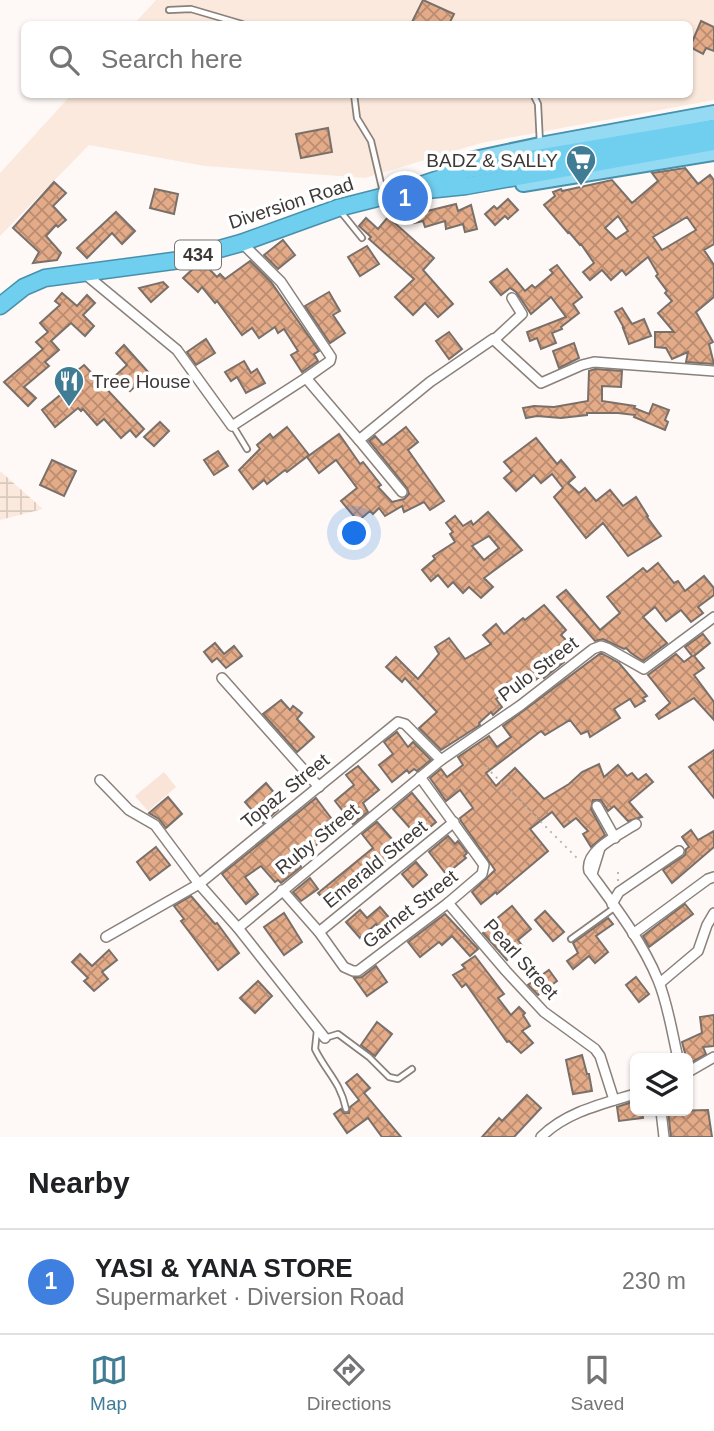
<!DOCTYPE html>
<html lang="en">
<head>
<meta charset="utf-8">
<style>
  :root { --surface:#fff; --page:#f2f2f2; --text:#202124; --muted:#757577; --line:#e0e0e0; --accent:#407c94 }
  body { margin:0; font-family:Helvetica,sans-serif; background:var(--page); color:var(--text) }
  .controls { position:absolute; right:21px; bottom:21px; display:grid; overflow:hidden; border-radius:10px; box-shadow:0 2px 5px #0004 }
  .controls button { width:63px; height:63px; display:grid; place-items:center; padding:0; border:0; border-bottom:2px solid var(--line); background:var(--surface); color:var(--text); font:35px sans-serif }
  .you { position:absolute; left:355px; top:534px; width:24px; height:24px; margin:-18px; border:5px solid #fff; border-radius:50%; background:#1a73e8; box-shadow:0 0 0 10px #1a73e833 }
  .badge { display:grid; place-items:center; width:46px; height:46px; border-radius:50%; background:var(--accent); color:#fff; font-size:23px; font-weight:700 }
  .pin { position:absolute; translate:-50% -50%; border:4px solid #fff; box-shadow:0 2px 7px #0006 }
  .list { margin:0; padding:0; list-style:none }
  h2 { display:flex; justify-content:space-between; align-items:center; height:91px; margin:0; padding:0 28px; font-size:30px }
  h2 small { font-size:23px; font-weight:400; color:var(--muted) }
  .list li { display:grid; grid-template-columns:46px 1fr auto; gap:21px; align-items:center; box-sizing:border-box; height:105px; padding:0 28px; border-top:2px solid var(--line) }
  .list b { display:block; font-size:26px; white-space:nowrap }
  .list p { margin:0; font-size:23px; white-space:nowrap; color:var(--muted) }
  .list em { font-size:23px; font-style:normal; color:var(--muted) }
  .icon { flex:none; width:38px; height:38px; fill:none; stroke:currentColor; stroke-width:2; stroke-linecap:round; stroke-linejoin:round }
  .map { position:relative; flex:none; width:714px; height:1137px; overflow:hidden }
  .search { position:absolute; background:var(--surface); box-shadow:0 2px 5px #0004; left:21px; right:21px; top:21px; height:77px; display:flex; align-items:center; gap:18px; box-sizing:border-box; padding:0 24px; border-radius:10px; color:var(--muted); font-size:26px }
  .sheet { height:196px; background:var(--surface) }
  nav { display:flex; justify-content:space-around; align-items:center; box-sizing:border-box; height:98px; border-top:2px solid var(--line); background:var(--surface); font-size:19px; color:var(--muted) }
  nav a { display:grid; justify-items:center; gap:4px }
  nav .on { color:var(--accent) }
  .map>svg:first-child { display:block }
  .built { fill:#fce9dd }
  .industrial { fill:url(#industrial-grid) }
  .pitch { fill:#fae4d8 }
  .building { fill:url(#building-cross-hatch); stroke:#7a706a; stroke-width:2; fill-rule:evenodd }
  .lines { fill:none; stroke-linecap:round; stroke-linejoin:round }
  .service-casing { stroke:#8b817b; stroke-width:8 }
  .minor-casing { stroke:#8b817b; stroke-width:12 }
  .primary-casing { stroke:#4791ac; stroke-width:18 }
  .trunk-casing { stroke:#4791ac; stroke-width:19 }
  .path { stroke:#bab5b2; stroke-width:2; stroke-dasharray:2 5; stroke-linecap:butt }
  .service { stroke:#fff; stroke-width:4.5 }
  .minor { stroke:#fff; stroke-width:9 }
  .primary { stroke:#94daf3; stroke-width:14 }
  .trunk { stroke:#70ceef; stroke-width:16 }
  .labels { text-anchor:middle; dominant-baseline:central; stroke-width:7; stroke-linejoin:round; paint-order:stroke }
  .shield { fill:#fff; stroke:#787472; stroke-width:2 }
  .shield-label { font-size:18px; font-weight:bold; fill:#3e3936 }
  .poi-label { font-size:19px; fill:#3e3936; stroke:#fff; text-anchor:end }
  .street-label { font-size:19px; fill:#3e3936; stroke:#fff }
</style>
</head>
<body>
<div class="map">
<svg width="714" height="1137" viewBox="0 0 714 1137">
  <defs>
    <pattern id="industrial-grid" width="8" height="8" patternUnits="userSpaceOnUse" patternTransform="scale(1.75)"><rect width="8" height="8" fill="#fce9dd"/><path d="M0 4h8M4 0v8" fill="none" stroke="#d9c9be"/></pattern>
    <pattern id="building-cross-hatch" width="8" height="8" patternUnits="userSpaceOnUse" patternTransform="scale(1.75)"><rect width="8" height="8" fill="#e4ab89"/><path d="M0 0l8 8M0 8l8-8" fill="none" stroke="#ba8c71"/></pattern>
  </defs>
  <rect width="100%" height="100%" fill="#fef9f6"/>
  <path class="built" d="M 156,0 L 714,0 L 714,100 L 481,143 L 365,178 L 205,166 L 89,145 L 0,236 L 0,173 L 71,95 L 690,94 L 690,24 L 134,24 Z"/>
  <path class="industrial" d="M 0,471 L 43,509 L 0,520 Z"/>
  <path class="pitch" d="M 164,772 L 176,787 L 148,811 L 135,796 Z"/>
  <g class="building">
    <path d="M 423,0 L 454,14 L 449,24 L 411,24 Z"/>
    <path d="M 701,21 L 714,27 L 714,51 L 706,48 L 703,54 L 690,47 Z"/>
    <path d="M 328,128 L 332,152 L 301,158 L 296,134 Z"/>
    <path d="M 685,168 L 698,184 L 710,175 L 714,180 L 714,244 L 704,250 L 714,265 L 714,297 L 696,312 L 713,342 L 709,344 L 714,364 L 686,362 L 688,352 L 672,359 L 666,348 L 655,347 L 655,332 L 674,332 L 658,313 L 672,301 L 665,293 L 667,291 L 656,276 L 658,274 L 648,257 L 626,275 L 622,270 L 611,280 L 602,270 L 590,280 L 583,272 L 594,263 L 581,244 L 580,245 L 569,232 L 568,233 L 544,205 L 555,196 L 553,192 L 561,189 L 562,191 L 612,180 L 632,203 L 658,181 L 652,173 ZM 618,216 L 628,231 L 616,239 L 605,228 ZM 687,217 L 696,230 L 662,250 L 653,237 Z"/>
    <path d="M 54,182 L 66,193 L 53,206 L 66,220 L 58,227 L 56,225 L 46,236 L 61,253 L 57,260 L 33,263 L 39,252 L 13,228 Z"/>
    <path d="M 155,189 L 178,194 L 174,214 L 150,208 Z"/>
    <path d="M 508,199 L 518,210 L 508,219 L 505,216 L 495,225 L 485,214 L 494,206 L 497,209 Z"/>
    <path d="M 456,204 L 458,211 L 471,205 L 477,229 L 465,232 L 463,224 L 446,229 L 445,221 L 425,227 L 423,221 L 414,223 L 410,208 L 418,207 L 419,213 Z"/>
    <path d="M 116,212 L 135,231 L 122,244 L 112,233 L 87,258 L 77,248 Z"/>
    <path d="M 388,217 L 434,258 L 423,270 L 453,304 L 438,317 L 425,303 L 413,315 L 395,297 L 414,279 L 369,239 L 371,237 L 359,226 L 366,218 L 378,229 Z"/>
    <path d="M 283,240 L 295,255 L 278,269 L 264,255 Z"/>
    <path d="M 367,246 L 379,264 L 360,276 L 348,257 Z"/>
    <path d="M 250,261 L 271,282 L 319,351 L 314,354 L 318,361 L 302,372 L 291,355 L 298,351 L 284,329 L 278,333 L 275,327 L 259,338 L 252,328 L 242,335 L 217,301 L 215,303 L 202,287 L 198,292 L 183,278 L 195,267 L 204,264 L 217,277 L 220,274 L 225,279 Z"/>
    <path d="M 557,265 L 582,297 L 573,304 L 579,313 L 561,327 L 562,329 L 552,333 L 556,343 L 541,349 L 537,338 L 530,341 L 527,332 L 566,317 L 551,297 L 531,314 L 516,292 L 510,288 L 501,295 L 490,282 L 507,269 L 525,291 L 532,285 L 535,288 L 553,273 L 550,270 Z"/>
    <path d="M 163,282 L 168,287 L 151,302 L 139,288 Z"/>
    <path d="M 329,292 L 340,311 L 333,315 L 345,333 L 330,343 L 305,306 Z"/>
    <path d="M 62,293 L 77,306 L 87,295 L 95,303 L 83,315 L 94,326 L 85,336 L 71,323 L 51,341 L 59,350 L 45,362 L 49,366 L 24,387 L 36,398 L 28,406 L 4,382 L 43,349 L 36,342 L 48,332 L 40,323 L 60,305 L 55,301 Z"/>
    <path d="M 622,308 L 632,324 L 644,319 L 651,336 L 629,344 L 623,328 L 624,328 L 615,312 Z"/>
    <path d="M 449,332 L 462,349 L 449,359 L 436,341 Z"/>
    <path d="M 206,339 L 215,353 L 196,365 L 187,352 Z"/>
    <path d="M 574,343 L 579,358 L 559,368 L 553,351 Z"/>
    <path d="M 124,345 L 149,373 L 130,391 L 115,376 L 127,365 L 116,353 Z"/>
    <path d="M 244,361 L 251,373 L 257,369 L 265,383 L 246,393 L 237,377 L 231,381 L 225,372 Z"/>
    <path d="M 84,365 L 144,429 L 136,437 L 130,430 L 121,438 L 104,419 L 97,425 L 83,409 L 81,411 L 78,408 L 55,427 L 42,410 L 65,391 L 60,385 Z"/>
    <path d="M 595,369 L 622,371 L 621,387 L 602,386 L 602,401 L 635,406 L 634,408 L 649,414 L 653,404 L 669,410 L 665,420 L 668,422 L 665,430 L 634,417 L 635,415 L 618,413 L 587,413 L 587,415 L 561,418 L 537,416 L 526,418 L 523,408 L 534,406 L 554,407 L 588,401 L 589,371 Z"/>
    <path d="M 160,422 L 169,431 L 154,446 L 144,437 Z"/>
    <path d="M 287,427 L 309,455 L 287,472 L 285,470 L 267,484 L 264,480 L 253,489 L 239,470 L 260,449 L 257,445 L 270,434 L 273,438 Z"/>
    <path d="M 406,427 L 418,442 L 408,450 L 444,501 L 430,510 L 424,502 L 404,512 L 402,506 L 385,516 L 379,508 L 373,514 L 370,511 L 358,521 L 341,501 L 357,488 L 336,460 L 319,473 L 307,457 L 339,434 L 360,464 L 363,462 L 381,485 L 378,487 L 392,502 L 404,499 L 409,494 L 407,488 L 369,441 L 375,436 L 383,445 Z"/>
    <path d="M 536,438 L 557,464 L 561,460 L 567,467 L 575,477 L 568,483 L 579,493 L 585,488 L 596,501 L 610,490 L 623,506 L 636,497 L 648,516 L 647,517 L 661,536 L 628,556 L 603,523 L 586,538 L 554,497 L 563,488 L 552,474 L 541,483 L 534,475 L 516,491 L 504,478 L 512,471 L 504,462 Z"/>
    <path d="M 218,451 L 228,466 L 214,475 L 204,460 Z"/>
    <path d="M 52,460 L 76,471 L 64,496 L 40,485 Z"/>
    <path d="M 488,512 L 522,550 L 484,578 L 493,587 L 481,598 L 469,587 L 463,593 L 453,582 L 448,587 L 438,575 L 431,581 L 422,570 L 435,559 L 433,556 L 455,542 L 450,534 L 453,532 L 446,523 L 455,516 L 463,526 L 471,521 L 473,525 ZM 489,536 L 499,548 L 484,560 L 472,546 Z"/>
    <path d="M 658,563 L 674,583 L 678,581 L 685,591 L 704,576 L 714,588 L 714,595 L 698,607 L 703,613 L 691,622 L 681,610 L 666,621 L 655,607 L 643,617 L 667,643 L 643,661 L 631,653 L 626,648 L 624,649 L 603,639 L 595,641 L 557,597 L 566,590 L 600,630 L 620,613 L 607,597 L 643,568 L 647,572 Z"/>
    <path d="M 544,605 L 566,630 L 561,635 L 567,641 L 557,652 L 564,662 L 544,678 L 542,675 L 525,688 L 520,682 L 496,699 L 502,707 L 493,715 L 491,712 L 479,723 L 480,725 L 441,750 L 419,728 L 437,712 L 405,678 L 402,682 L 386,667 L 396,657 L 418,679 L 439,654 L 435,647 L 449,638 L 465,659 L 491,644 L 483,635 L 496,624 L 504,634 L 523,618 L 525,620 Z"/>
    <path d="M 703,634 L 710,643 L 694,656 L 704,668 L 694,675 L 714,702 L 714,720 L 694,698 L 659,719 L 656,715 L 670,703 L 648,675 L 676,654 L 684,662 L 692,656 L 685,647 Z"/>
    <path d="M 215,643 L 224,654 L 234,646 L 242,656 L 226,668 L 217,658 L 212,662 L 204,652 Z"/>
    <path d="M 601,653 L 619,663 L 647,696 L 643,698 L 645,701 L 635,707 L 630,699 L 614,709 L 620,718 L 590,737 L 588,731 L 581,734 L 570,720 L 545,735 L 541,731 L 486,773 L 496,786 L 515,768 L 544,799 L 569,784 L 582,772 L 599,764 L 604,777 L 618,765 L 627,776 L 632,773 L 638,780 L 646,774 L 653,782 L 629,802 L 642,817 L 628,821 L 614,806 L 608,811 L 601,800 L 593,800 L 591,809 L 605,835 L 591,847 L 583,834 L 588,831 L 576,818 L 564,827 L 552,812 L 530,829 L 548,851 L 497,894 L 496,892 L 481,904 L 472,892 L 495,870 L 461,821 L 460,818 L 473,808 L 460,790 L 446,801 L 430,778 L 441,769 L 447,777 L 463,765 L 458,757 L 489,736 L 497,747 L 511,737 L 503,726 Z"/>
    <path d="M 281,700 L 290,710 L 293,706 L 302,713 L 297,719 L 314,737 L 297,752 L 263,714 Z"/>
    <path d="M 397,732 L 408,747 L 413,742 L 431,760 L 417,771 L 414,769 L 409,773 L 407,770 L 392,782 L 379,765 L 393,754 L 384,742 Z"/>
    <path d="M 714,750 L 714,798 L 689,767 Z"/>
    <path d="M 358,766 L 379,790 L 363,803 L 368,812 L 353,824 L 335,801 L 354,785 L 346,775 Z"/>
    <path d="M 266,783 L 281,801 L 275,807 L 278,810 L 263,823 L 245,802 Z"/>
    <path d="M 412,793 L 436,822 L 418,837 L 393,809 Z"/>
    <path d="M 168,797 L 182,814 L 166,828 L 159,819 L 149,813 Z"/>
    <path d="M 316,798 L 340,830 L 326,842 L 323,839 L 298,861 L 301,867 L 281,883 L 278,880 L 275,882 L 261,866 L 245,877 L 258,894 L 246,904 L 222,874 Z"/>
    <path d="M 377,822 L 400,848 L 331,907 L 318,893 L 373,848 L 362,834 Z"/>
    <path d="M 691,830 L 698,840 L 714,831 L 714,847 L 672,883 L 663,870 L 685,855 L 686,849 L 689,847 L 682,837 Z"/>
    <path d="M 448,836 L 455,844 L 458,841 L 467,853 L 464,856 L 466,858 L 446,874 L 429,852 Z"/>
    <path d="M 156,847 L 170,865 L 150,880 L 137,862 Z"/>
    <path d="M 416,862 L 427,875 L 413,887 L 402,874 Z"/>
    <path d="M 310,878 L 318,889 L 301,901 L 293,892 Z"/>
    <path d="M 191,896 L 215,924 L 217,923 L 239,953 L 218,970 L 181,921 L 184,919 L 174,906 Z"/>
    <path d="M 685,904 L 693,914 L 649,947 L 643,936 Z"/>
    <path d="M 512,906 L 531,929 L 518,940 L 523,947 L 507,960 L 483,933 L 491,925 L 490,924 Z"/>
    <path d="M 380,907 L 398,928 L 387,937 L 376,924 L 360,938 L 346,922 L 360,910 L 367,918 Z"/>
    <path d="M 545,911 L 564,932 L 553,941 L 535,920 Z"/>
    <path d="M 284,913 L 302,942 L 284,955 L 264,927 Z"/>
    <path d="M 445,914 L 478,949 L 470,956 L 452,936 L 442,945 L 439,942 L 420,957 L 408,942 Z"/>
    <path d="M 608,918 L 613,924 L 596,936 L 608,952 L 595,963 L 589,956 L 573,969 L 567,961 L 578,953 L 573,943 Z"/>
    <path d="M 109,950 L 117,960 L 102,972 L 108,979 L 94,991 L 84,981 L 88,978 L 72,962 L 80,954 L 92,966 Z"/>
    <path d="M 475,956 L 504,994 L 498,998 L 511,1015 L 519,1007 L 525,1013 L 523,1015 L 530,1026 L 522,1031 L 533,1043 L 521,1053 L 509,1041 L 507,1042 L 466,984 L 462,987 L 453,975 L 465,968 L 462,965 Z"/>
    <path d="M 376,966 L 387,982 L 367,996 L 354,978 L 362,977 Z"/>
    <path d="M 549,970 L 557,981 L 538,995 L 528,985 Z"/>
    <path d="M 636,977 L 649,994 L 639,1002 L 626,985 Z"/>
    <path d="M 258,981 L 272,996 L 255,1013 L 240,998 Z"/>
    <path d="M 714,1015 L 714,1046 L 703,1047 L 706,1054 L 688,1064 L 682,1042 L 702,1033 L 700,1017 Z"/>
    <path d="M 377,1022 L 392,1034 L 375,1056 L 361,1045 Z"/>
    <path d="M 582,1055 L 587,1074 L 589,1074 L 592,1091 L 573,1094 L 566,1060 Z"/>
    <path d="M 357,1074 L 370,1088 L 364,1093 L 401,1137 L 382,1137 L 368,1118 L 347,1133 L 334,1114 L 341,1109 L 344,1113 L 349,1113 L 350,1107 L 359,1100 L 346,1083 Z"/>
    <path d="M 527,1095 L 541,1108 L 514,1137 L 482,1137 L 499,1118 L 502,1121 Z"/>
    <path d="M 635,1101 L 635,1111 L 642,1111 L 643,1118 L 619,1121 L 617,1107 Z"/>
    <path d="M 708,1110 L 712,1137 L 671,1137 L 668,1111 Z"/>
  </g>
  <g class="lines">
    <g class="service-casing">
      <g id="service">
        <path d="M 169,10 L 191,9 L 242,24"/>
        <path d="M 354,94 L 357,118 L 371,141 L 383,192"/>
        <path d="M 388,94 L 402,94"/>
        <path d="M 533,94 L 538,104 L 540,144"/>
        <path d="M 341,212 L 362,238"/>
        <path d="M 233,426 L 247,449"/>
        <path d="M 571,939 L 614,908"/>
        <path d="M 317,1030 L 315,1049 C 326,1072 340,1081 346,1109"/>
        <path d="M 325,1038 L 338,1034 L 369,1057 L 389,1077 L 398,1079 L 412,1069"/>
      </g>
    </g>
    <g class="minor-casing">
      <g id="minor">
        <path d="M 242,243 L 281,282 L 331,357 L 330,361 L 306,378"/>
        <path d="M 85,274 L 177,350 L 232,426 L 306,378 L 359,440 L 430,382 L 493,339 L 541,383 L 582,365 L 594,362 L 714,371"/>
        <path d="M 495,339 L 522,314 L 512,298"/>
        <path d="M 359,440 L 402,492"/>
        <path d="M 222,678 L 319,787"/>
        <path d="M 100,780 L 129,810 L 155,825 L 199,884 L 238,928 L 325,1038"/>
        <path d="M 597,806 L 615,838"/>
        <path d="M 636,824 C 621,834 584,850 589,871 C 614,905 642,941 658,980 C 668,1004 672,1033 678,1058"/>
        <path d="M 592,874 L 600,848"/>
        <path d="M 282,890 L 319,932 L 344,967 L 353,971 L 358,971 L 448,903 L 482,874 L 484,865 L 420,777"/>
        <path d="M 448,903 L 506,971 L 544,1012 L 595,1049 L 600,1056 L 614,1100"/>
        <path d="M 612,904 L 619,892 L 679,851"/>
        <path d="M 238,928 L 441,760 L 521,705 L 593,649 L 601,646 L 607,648 L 644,669 L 714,617"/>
        <path d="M 319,932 L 454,822"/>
        <path d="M 633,934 L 708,879 L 714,877"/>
        <path d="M 106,937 L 199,884 L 398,722 L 405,724 L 441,760"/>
        <path d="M 660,983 L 698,951 L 707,925 L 714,913"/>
        <path d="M 688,1072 L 714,1057"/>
        <path d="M 661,1111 L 664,1137"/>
        <path d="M 541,1137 C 566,1112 602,1104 635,1094"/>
      </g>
    </g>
    <g class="primary-casing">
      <g id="primary">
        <path d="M 445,170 L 465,161 L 540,145 L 714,113"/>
        <path d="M 523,184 L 714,153"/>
      </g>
    </g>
    <g class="trunk-casing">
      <g id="trunk">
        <path d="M 427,190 L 466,186 L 714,142"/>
        <path d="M 0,306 L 24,287 L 45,278 L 180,260 L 241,243 L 338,208 L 397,193 L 465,170 L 714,128"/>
      </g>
    </g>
    <g class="path">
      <path d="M 486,767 L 579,860"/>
      <path d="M 618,872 L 618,881"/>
    </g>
    <use href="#service" class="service"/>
    <use href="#minor" class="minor"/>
    <use href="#primary" class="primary"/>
    <use href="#trunk" class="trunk"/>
  </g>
  <defs>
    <g id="supermarket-pin" transform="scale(1.575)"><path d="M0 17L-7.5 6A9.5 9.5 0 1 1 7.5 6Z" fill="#407c94" stroke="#fff"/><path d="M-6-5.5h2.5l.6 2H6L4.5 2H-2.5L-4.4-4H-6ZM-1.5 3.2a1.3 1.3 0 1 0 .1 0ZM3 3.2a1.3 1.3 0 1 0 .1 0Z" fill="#fff"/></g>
    <g id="restaurant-pin" transform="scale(1.575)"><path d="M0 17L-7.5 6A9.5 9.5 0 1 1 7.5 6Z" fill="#407c94" stroke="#fff"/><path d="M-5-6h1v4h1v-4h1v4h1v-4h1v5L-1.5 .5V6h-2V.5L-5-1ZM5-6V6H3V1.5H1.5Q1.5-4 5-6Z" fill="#fff"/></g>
  </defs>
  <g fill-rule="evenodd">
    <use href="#supermarket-pin" x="581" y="160"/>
    <use href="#restaurant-pin" x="69" y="381"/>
  </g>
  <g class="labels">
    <rect class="shield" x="175" y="240.5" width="46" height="29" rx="5"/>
    <g class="shield-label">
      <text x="198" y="255">434</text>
    </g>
    <g class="poi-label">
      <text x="558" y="160">BADZ &amp; SALLY</text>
      <text x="92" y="381" text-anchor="start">Tree House</text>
    </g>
    <g class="street-label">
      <text transform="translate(291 203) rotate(-18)">Diversion Road</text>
      <text transform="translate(538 669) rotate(-37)">Pulo Street</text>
      <text transform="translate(285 791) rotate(-39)">Topaz Street</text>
      <text transform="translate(317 839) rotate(-39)">Ruby Street</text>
      <text transform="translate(375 864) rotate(-39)">Emerald Street</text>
      <text transform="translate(410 909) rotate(-38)">Garnet Street</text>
      <text transform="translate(521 959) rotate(48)">Pearl Street</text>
    </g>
  </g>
</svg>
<div class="controls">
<button><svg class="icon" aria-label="layers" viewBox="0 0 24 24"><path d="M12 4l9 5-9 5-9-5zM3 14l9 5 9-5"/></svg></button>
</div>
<div class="you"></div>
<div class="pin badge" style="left:405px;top:198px;background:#3f7fe0">1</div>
<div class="search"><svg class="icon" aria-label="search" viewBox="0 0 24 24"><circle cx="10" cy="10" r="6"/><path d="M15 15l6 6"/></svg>Search here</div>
</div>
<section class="sheet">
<h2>Nearby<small></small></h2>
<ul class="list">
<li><span class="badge" style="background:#3f7fe0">1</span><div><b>YASI &amp; YANA STORE</b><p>Supermarket · Diversion Road</p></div><em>230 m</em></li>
</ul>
</section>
<nav>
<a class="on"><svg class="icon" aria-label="map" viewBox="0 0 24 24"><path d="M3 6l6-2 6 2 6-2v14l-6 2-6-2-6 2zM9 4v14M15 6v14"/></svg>Map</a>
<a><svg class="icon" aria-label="directions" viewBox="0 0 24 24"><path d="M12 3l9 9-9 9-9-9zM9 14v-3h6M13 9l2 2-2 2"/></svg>Directions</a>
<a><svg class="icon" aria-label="saved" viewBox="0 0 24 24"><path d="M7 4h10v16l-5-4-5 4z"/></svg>Saved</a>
</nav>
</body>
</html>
